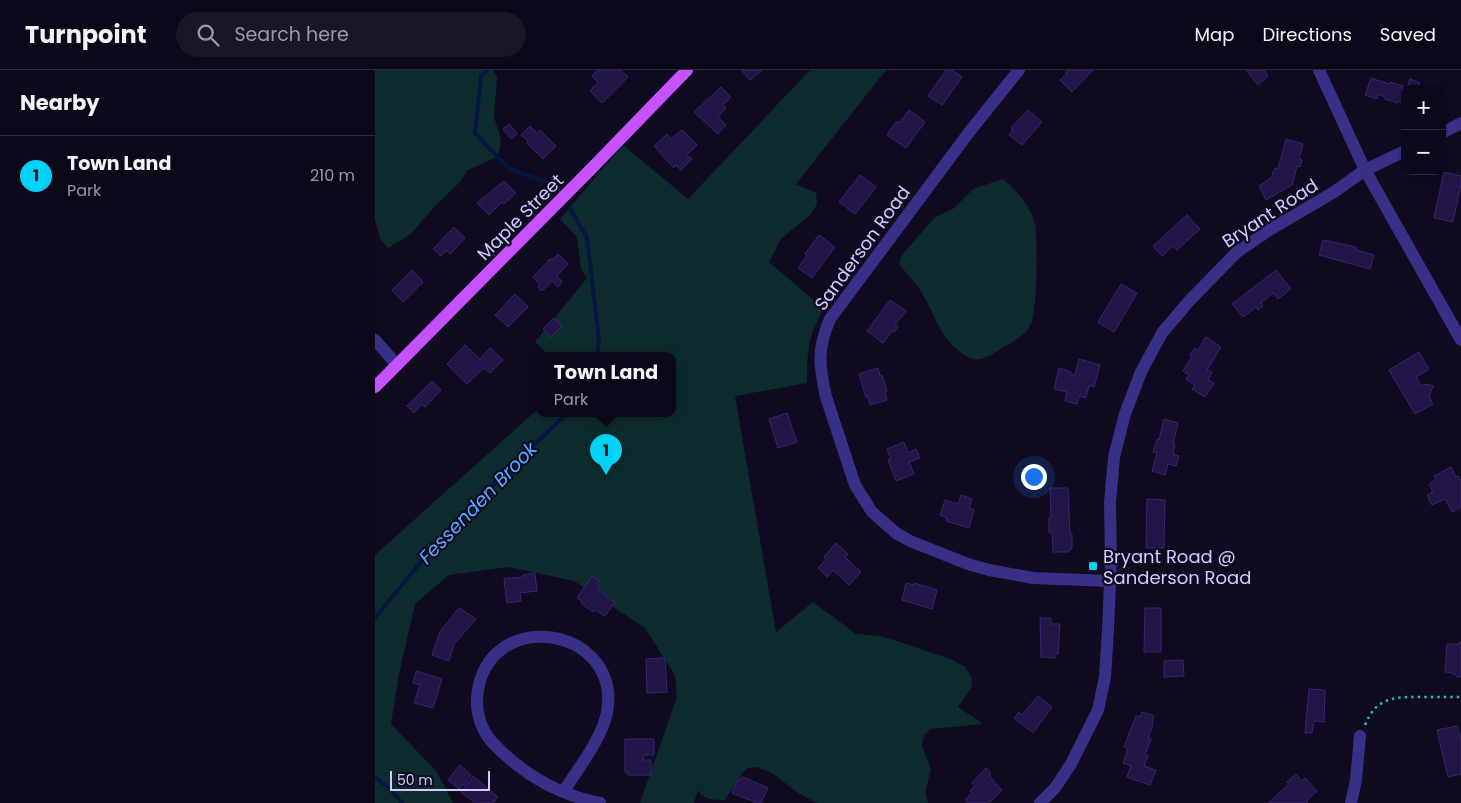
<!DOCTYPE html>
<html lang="en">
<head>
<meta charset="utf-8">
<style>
  :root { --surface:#0c0819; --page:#1a1626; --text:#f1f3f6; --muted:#9a9aa2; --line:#2c2938; --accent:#00d2f6 }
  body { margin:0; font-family:Poppins,sans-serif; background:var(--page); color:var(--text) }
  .controls { position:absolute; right:15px; top:15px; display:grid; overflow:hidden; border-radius:10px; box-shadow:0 1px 4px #0004 }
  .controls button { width:45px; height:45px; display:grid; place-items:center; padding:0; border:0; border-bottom:1px solid var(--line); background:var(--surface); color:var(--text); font:25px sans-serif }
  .scale { position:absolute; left:15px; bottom:12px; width:100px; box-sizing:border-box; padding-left:5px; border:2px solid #d3cbff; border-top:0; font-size:14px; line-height:18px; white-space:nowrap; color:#d3cbff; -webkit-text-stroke:4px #100b21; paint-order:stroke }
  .you { position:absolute; left:658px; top:406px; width:18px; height:18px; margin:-12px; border:4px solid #fff; border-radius:50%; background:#1a73e8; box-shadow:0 0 0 8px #1a73e833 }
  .badge { display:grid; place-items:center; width:32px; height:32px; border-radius:50%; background:var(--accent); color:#111; font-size:16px; font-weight:700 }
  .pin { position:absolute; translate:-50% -41px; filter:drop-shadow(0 1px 2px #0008) }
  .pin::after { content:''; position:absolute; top:26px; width:18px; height:15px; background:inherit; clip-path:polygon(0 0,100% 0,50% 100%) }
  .popup { position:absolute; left:161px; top:282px; width:140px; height:65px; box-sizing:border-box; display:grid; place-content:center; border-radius:10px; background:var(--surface); filter:drop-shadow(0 1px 4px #0005); font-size:16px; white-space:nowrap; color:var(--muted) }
  .popup b { font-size:19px; color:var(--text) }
  .popup::after { content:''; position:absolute; left:50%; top:100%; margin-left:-10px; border:10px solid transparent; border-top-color:var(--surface) }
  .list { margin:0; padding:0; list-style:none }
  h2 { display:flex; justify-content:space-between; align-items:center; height:65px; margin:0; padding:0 20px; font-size:21px }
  h2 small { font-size:16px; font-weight:400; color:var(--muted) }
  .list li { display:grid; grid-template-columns:32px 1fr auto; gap:15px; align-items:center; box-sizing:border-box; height:80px; padding:0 20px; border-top:1px solid var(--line) }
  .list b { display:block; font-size:19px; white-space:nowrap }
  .list p { margin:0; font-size:16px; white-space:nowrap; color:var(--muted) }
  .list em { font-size:16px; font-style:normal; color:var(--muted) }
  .icon { flex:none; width:28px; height:28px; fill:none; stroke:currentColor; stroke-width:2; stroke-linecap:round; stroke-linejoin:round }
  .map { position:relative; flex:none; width:1086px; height:733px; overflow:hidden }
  header { display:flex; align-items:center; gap:30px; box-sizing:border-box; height:70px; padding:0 25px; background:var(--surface); border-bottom:1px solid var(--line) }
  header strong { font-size:24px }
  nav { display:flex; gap:28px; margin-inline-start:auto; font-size:18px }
  .search { width:350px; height:45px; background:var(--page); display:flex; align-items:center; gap:12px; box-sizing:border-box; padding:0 18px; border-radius:28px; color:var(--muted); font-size:19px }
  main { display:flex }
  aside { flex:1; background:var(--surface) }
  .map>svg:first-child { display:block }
  .green { fill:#0d2b2c }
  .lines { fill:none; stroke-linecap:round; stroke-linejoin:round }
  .stream { stroke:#041741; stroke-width:4 }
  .building { fill:#201544; stroke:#372473 }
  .path { stroke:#20bdbb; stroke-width:2.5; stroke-dasharray:2.5 4; stroke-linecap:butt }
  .minor { stroke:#373086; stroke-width:12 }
  .major { stroke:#c652ff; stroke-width:12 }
  .poi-dot { fill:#00d2f6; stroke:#100b21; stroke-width:2 }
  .labels { text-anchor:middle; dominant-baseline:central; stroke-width:4.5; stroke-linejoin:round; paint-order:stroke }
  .street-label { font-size:18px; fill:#d3cbff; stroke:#100b21 }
  .poi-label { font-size:18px; fill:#d3cbff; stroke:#100b21; text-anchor:start }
  .water-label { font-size:19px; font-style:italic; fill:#59aaff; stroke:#100b21 }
</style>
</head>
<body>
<header>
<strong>Turnpoint</strong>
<div class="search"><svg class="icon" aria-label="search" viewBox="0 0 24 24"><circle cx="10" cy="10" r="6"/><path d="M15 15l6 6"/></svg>Search here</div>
<nav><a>Map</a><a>Directions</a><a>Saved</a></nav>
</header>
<main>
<aside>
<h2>Nearby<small></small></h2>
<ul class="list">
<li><span class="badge">1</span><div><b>Town Land</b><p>Park</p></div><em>210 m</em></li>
</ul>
</aside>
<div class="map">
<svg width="1086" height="733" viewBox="0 0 1086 733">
  <rect width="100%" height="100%" fill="#100b21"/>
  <g class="green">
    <path d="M 0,0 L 118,0 L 122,7 L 119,47 L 126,69 L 124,82 L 120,88 L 93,100 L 83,114 L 61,135 L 35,165 L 13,178 L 5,169 L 0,149 Z"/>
    <path d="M 435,0 L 511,0 L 421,114 L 441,123 L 442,134 L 436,144 L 406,169 L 394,192 L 449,239 C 433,264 432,284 432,313 L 360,326 L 401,562 L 438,532 L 481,564 L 505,566 L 525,572 L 578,590 L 590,597 L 597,608 L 596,618 L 583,637 L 608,654 L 556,659 L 549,665 L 547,675 L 556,700 L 550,722 L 553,733 L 442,733 L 423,723 L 397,703 L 381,697 L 373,698 L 368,702 L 350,730 C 340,730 328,730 323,720 L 319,733 L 265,733 L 302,627 L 300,605 L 270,558 L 199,511 L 134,497 L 74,505 L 40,534 L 24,604 L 16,654 L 62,702 L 78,733 L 0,733 L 0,485 L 165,337 L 165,344 L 297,344 L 297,286 L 175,286 L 160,272 L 212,208 L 206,199 L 202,167 L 185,149 L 248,75 L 313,129 Z"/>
    <path d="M 628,109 C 641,120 657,138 660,155 C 663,169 662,244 656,254 C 648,269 634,273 621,282 C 613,287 602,293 593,287 C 563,270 561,243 543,217 C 537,209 530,202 524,193 L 528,184 L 560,147 L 578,139 L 598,119 Z"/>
  </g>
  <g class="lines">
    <g class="stream">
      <path d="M 112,0 L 106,6 L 100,63 L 133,98 L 179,115"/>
      <path d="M 195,138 L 212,168 L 224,269 L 222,286"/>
      <path d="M 0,548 L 72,460 L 191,344"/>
      <path d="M 0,707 L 14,718 L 27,733"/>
    </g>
  </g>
  <g class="building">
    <path d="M 223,0 L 231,0 L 233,2 L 235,0 L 246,0 L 253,7 L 227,33 L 215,21 L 223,12 L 217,6 Z"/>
    <path d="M 366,0 L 387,0 L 375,10 Z"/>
    <path d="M 571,0 L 577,0 L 587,7 L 567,35 L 553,26 Z"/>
    <path d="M 692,0 L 718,0 L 697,22 L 685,10 L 692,4 L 690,2 Z"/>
    <path d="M 871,0 L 889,0 L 893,6 L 883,15 Z"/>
    <path d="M 996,8 L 1014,14 L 1015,12 L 1028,16 L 1027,18 L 1030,19 L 1030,32 L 1024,31 L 1023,33 L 1010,29 L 1010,27 L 1003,24 L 1002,29 L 990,25 Z"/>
    <path d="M 1035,9 L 1045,13 L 1043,19 L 1032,19 Z"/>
    <path d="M 346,17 L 356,27 L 348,35 L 351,38 L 343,47 L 351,55 L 343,64 L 319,42 Z"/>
    <path d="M 534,40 L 550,52 L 531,78 L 512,65 L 521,52 L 524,53 Z"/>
    <path d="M 653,40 L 667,52 L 647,75 L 634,65 L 638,60 L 636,58 Z"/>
    <path d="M 134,54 L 142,64 L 136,69 L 128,59 Z"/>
    <path d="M 155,56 L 162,63 L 165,60 L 181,76 L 168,89 L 152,73 L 153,71 L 146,65 Z"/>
    <path d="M 307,60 L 322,75 L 312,85 L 317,89 L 306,100 L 301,95 L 299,98 L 279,76 L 292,64 L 296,69 Z"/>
    <path d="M 911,69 L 928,74 L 924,89 L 927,90 L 925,97 L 922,96 L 917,115 L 891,130 L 884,116 L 896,108 L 900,98 L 903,99 Z"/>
    <path d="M 1069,102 L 1086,106 L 1086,114 L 1078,152 L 1059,148 Z"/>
    <path d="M 485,105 L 501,117 L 480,144 L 464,132 Z"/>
    <path d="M 129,111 L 141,123 L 129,134 L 127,132 L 114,145 L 102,133 Z"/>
    <path d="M 812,145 L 825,159 L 802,180 L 798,176 L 787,186 L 778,176 Z"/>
    <path d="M 79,157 L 90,168 L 75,184 L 71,180 L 66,186 L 58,179 Z"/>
    <path d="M 444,165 L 460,177 L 437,208 L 423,198 L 432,186 L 430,184 Z"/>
    <path d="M 948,170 L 981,177 L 981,180 L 999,185 L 995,199 L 944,185 Z"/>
    <path d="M 183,184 L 193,194 L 182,206 L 187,212 L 183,217 L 177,211 L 167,221 L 163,217 L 165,215 L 158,207 L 175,189 L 177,190 Z"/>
    <path d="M 37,200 L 48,212 L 28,232 L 17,220 Z"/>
    <path d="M 901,200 L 916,219 L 903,229 L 898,223 L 886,233 L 888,236 L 883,240 L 881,237 L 868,247 L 857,234 Z"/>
    <path d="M 746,214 L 762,223 L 739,262 L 723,252 Z"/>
    <path d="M 140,224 L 153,237 L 133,257 L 120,245 Z"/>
    <path d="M 515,230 L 531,241 L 520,255 L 523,257 L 519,262 L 517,261 L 508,273 L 492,261 Z"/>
    <path d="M 179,248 L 187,256 L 176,267 L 168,259 Z"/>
    <path d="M 831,267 L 846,277 L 832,300 L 837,302 L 833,309 L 839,313 L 830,327 L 817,319 L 820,315 L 811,309 L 814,305 L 808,301 L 817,286 L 815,285 L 820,278 L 823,280 Z"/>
    <path d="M 90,275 L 105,289 L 115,278 L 128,290 L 115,303 L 109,298 L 92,314 L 72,294 Z"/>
    <path d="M 1044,282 L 1054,299 L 1041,307 L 1046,316 L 1051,314 L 1058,316 L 1054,326 L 1058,334 L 1040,344 L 1014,300 Z"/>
    <path d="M 704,289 L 725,295 L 719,317 L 714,315 L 711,328 L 704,326 L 702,334 L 690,331 L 692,322 L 679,319 L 684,298 L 696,302 L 695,304 L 700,305 Z"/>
    <path d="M 503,298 L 505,306 L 507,305 L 512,321 L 510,321 L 512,330 L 495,335 L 493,327 L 491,327 L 484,304 Z"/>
    <path d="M 57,311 L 66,320 L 50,337 L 47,334 L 39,343 L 32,336 Z"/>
    <path d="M 412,343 L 422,372 L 403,378 L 394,349 Z"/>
    <path d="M 789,349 L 803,353 L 798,374 L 800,374 L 798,384 L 804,386 L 801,396 L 793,394 L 790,405 L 777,401 L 782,383 L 778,382 L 782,369 L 784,370 Z"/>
    <path d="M 529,372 L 533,383 L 541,379 L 545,388 L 534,392 L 539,404 L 521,411 L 513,390 L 516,389 L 512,379 Z"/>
    <path d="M 1076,397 L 1081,407 L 1083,406 L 1086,411 L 1086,437 L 1077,442 L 1070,429 L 1057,435 L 1052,425 L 1058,422 L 1054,414 L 1061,410 L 1059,406 Z"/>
    <path d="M 675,418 L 693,418 L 695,464 L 697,464 L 697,479 L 694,479 L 694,482 L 678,482 L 677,462 L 674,462 L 674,448 L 676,447 Z"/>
    <path d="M 586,425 L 597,429 L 594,438 L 599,440 L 594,458 L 571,451 L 572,448 L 565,445 L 570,430 L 583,434 Z"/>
    <path d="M 772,429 L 790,430 L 789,478 L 771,478 Z"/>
    <path d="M 461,473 L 473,484 L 470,487 L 486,502 L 474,515 L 458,500 L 452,507 L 443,498 L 451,489 L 449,487 Z"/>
    <path d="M 160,503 L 162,521 L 145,523 L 146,531 L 132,533 L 129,509 L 148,507 L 148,505 Z"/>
    <path d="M 217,506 L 226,513 L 222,519 L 240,532 L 230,546 L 220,540 L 218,542 L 206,533 L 207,531 L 202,528 Z"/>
    <path d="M 531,513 L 539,515 L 539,513 L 562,520 L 557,539 L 527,530 Z"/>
    <path d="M 84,538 L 101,549 L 79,574 L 74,591 L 57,585 L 65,562 Z"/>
    <path d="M 770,538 L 786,538 L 786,582 L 769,582 Z"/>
    <path d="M 665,548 L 676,548 L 676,554 L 685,554 L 683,584 L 681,584 L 680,588 L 666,587 Z"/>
    <path d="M 1084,572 L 1086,572 L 1086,607 L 1082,607 L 1082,605 L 1078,604 L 1078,603 L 1070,602 L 1072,574 L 1084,574 Z"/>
    <path d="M 290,588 L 292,622 L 272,623 L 271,589 Z"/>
    <path d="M 808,590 L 809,606 L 789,607 L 789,591 Z"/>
    <path d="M 41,601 L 67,609 L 58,638 L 39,633 L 45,615 L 38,613 Z"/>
    <path d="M 934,619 L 950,620 L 949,652 L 939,651 L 937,663 L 930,663 Z"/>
    <path d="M 663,626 L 677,637 L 658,663 L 639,648 L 644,642 L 647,645 Z"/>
    <path d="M 767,642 L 779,646 L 777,653 L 778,654 L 773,668 L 776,669 L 770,685 L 773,686 L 769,696 L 781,700 L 775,715 L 752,707 L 756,696 L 748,693 L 753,679 L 749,677 L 761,646 L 765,647 Z"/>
    <path d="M 1082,656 L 1086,669 L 1086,704 L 1073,707 L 1062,660 Z"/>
    <path d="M 250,669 L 279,669 L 279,685 L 269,685 L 268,690 L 276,690 L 276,705 L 253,705 L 253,702 L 250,702 Z"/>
    <path d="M 85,695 L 96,705 L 91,711 L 93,713 L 98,706 L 123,727 L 118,733 L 100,733 L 86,722 L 91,716 L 88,714 L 84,719 L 73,710 Z"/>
    <path d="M 611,698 L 616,704 L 614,706 L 627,720 L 614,733 L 593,733 L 590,730 L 597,723 L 595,721 L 600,716 L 597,713 Z"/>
    <path d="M 921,704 L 927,711 L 930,708 L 942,721 L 931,731 L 933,733 L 893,733 L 914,714 L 912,712 Z"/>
    <path d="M 368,707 L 393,718 L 386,733 L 382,733 L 357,723 L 362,711 Z"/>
  </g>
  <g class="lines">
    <path class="path" d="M 990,655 C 1002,626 1020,627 1047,627 C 1060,627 1073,627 1086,627"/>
    <g class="minor">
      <path d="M 644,0 L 595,61 L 455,249 C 442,279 444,295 451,327 L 480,415 L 497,442 L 521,463 L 535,471 L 593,494 L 614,500 L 658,508 L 735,511"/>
      <path d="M 944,0 L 990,100 L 1086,270"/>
      <path d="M 1067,63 L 1086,53"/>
      <path d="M 0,270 L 22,295"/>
      <path d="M 188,722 C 203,699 226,670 232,643 C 248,556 111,534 102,627 C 101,644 107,663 120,675 C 148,704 184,725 225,733"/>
      <path d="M 665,733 L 680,718 L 696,694 L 723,640 L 730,607 L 733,560 L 736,492 L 735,433 L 739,387 L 750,344 L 766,302 L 787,263 L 815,230 L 862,182 L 896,159 L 959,122 L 990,100 L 1030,81"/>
      <path d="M 976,733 L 981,710 L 985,666"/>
    </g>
    <path class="major" d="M 0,317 L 217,98 L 312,0"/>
  </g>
  <rect class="poi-dot" x="713" y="491" width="10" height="10" rx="2.5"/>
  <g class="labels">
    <g class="street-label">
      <text transform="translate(895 143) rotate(-33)">Bryant Road</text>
      <text transform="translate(145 147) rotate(-45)">Maple Street</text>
      <text transform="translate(487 178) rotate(-54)">Sanderson Road</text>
    </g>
    <g class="poi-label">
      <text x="728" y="486">Bryant Road @<tspan x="728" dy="21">Sanderson Road</tspan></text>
    </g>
    <g class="water-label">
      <text transform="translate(103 433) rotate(-46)">Fessenden Brook</text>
    </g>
  </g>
</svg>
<div class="controls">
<button>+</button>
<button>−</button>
</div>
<div class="scale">50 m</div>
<div class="you"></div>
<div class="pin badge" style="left:231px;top:405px">1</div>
<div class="popup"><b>Town Land</b>Park</div>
</div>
</main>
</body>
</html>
